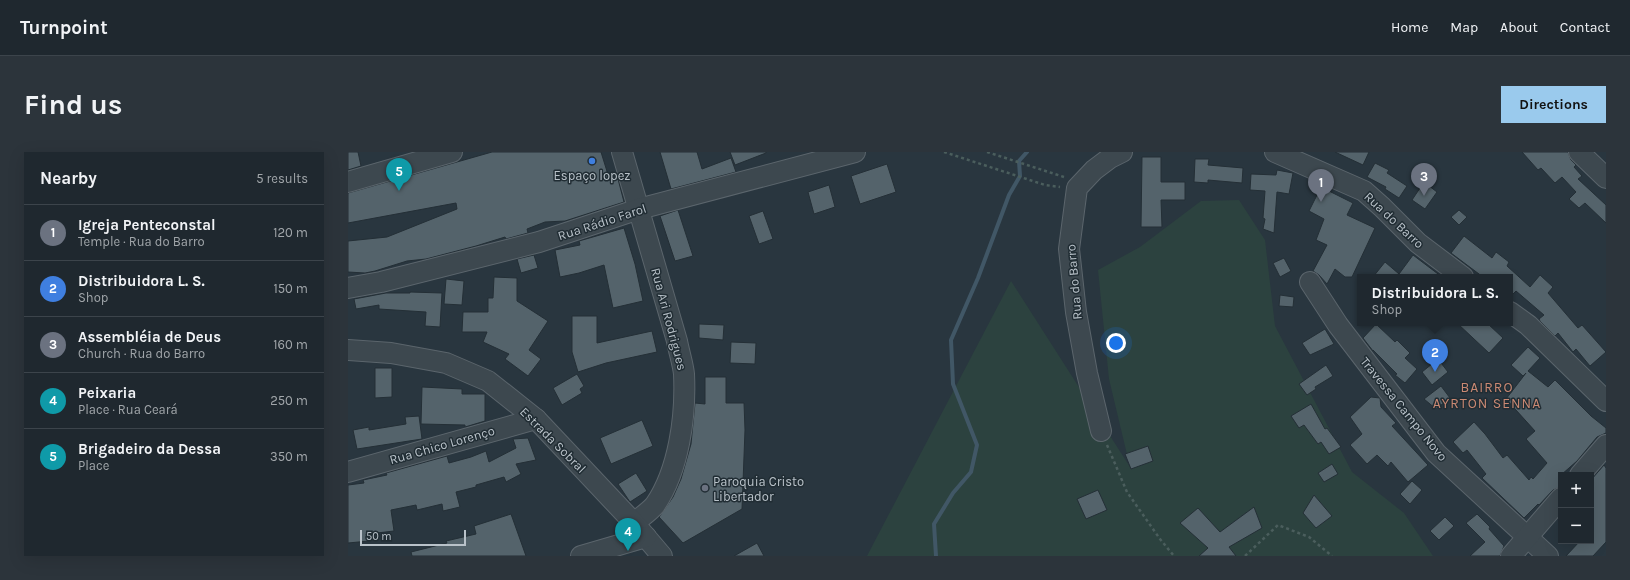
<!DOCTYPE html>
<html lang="en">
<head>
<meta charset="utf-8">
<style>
  :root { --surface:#1f282f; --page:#2c343b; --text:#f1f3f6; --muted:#a1a6aa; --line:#3c444b; --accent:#9acaed }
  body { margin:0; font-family:Karla,sans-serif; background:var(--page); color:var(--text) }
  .controls { position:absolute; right:12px; bottom:12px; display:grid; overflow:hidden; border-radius:0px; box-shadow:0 4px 16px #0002 }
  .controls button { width:36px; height:36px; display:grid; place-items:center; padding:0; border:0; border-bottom:1px solid var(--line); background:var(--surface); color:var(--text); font:20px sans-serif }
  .scale { position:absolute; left:12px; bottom:10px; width:106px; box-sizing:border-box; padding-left:4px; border:2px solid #b9c2c9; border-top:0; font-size:11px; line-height:14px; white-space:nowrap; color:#b9c2c9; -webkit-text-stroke:3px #212d34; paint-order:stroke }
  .you { position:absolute; left:768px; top:191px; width:14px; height:14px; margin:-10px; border:3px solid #fff; border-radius:50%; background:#1a73e8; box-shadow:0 0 0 6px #1a73e833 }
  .badge { display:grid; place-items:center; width:26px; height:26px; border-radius:50%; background:var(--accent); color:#fff; font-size:13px; font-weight:700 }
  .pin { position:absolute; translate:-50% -33px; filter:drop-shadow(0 1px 2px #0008) }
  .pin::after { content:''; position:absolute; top:21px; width:14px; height:12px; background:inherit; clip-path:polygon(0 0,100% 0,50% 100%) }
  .popup { position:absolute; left:1009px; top:122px; width:156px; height:52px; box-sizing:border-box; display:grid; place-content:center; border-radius:0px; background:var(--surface); filter:drop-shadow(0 1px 3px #0005); font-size:13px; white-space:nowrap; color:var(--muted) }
  .popup b { font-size:15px; color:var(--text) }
  .popup::after { content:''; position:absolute; left:50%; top:100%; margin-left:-8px; border:8px solid transparent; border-top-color:var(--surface) }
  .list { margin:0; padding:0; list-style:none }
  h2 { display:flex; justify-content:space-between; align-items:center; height:52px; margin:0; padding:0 16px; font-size:17px }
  h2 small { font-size:13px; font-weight:400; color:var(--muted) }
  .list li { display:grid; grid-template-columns:26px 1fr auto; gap:12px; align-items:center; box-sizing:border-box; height:56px; padding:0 16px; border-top:1px solid var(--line) }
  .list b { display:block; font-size:15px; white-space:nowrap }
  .list p { margin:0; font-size:13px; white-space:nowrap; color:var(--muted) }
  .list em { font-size:13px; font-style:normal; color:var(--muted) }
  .map { position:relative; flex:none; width:1258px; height:404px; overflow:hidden; border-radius:0px }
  header { display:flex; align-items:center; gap:24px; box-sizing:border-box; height:56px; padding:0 20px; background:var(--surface); border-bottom:1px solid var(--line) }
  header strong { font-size:19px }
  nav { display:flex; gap:22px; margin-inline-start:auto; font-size:14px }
  .intro { display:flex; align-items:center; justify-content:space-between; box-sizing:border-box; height:96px; padding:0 24px }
  h1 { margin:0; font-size:28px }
  .button { padding:10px 18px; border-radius:0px; background:var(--accent); color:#111; font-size:14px; font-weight:700 }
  main { display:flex; gap:24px; padding:0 24px }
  aside { flex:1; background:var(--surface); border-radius:0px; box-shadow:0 4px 16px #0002 }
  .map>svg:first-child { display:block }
  .green { fill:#2c423f }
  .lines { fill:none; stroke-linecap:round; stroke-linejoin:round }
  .stream { stroke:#415766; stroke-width:4 }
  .building { fill:#54636b; stroke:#242f36 }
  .minor-casing { stroke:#5b656c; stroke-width:22 }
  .path { stroke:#4b5e5d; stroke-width:2.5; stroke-dasharray:3 3; stroke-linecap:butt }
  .minor { stroke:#3d484f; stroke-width:20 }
  .shop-dot { fill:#3f7fe0; stroke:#212d34; stroke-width:1.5 }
  .worship-dot { fill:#6b7280; stroke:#212d34; stroke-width:1.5 }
  .labels { text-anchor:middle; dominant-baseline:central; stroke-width:3; stroke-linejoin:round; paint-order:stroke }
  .poi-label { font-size:13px; fill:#b9c2c9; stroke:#212d34 }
  .street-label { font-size:13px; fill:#b9c2c9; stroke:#212d34 }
  .neighbourhood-label { font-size:14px; letter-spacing:1px; fill:#ca8973; stroke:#212d34 }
</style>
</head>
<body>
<header>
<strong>Turnpoint</strong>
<nav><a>Home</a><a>Map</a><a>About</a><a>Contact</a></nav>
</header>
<div class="intro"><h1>Find us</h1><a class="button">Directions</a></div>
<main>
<aside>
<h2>Nearby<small>5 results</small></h2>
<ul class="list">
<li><span class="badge" style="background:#6b7280">1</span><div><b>Igreja Penteconstal</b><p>Temple · Rua do Barro</p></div><em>120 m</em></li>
<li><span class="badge" style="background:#3f7fe0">2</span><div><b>Distribuidora L. S.</b><p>Shop</p></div><em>150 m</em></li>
<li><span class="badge" style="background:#6b7280">3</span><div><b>Assembléia de Deus</b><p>Church · Rua do Barro</p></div><em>160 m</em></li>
<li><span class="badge" style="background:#0f9aa8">4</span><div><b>Peixaria</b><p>Place · Rua Ceará</p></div><em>250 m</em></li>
<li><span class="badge" style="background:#0f9aa8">5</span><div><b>Brigadeiro da Dessa</b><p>Place</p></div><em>350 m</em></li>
</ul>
</aside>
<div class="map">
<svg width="1258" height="404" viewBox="0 0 1258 404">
  <rect width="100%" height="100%" fill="#29363f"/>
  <path class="green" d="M 891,48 L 917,88 L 927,174 L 1004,320 L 1056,361 L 1085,404 L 519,404 L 663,129 L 782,315 L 761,227 L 750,118 L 792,95 L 853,49 Z"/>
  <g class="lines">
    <path class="stream" d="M 588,404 L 586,372 L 605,341 L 623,320 L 629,293 L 605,232 L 603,188 L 630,126 L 661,43 L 672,24 L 671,9 L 679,0"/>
  </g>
  <g class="building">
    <path d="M 0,0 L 10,0 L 13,14 L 0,18 Z"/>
    <path d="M 144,0 L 253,0 L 262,29 L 270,27 L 276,50 L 217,69 L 197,70 L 179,77 L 180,81 L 158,87 L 157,85 L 128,94 L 78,107 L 59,109 L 27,119 L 17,121 L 0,120 L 0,89 L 39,85 L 109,57 L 108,51 L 0,71 L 0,41 Z"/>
    <path d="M 312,0 L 349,0 L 354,17 L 383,6 L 388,20 L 323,37 Z"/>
    <path d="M 382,0 L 418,0 L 418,1 L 387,13 Z"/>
    <path d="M 987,0 L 1021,0 L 1015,13 Z"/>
    <path d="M 1174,0 L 1220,0 L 1223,8 L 1228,13 L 1226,15 L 1234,24 L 1230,27 L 1258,53 L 1258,71 L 1237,51 L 1231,56 L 1221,47 L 1228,40 L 1214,25 L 1207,31 L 1193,16 L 1190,18 Z"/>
    <path d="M 794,5 L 813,5 L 813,30 L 837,30 L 837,48 L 813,48 L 814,75 L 793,75 Z"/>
    <path d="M 847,7 L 861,7 L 860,13 L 895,16 L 894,31 L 860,28 L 860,31 L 846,30 Z"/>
    <path d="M 1027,11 L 1041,18 L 1039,21 L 1059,34 L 1051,46 L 1037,37 L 1038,35 L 1019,25 Z"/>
    <path d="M 539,12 L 548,40 L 512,52 L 503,24 Z"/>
    <path d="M 929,18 L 945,21 L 941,42 L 929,40 L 926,81 L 915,77 L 917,67 L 915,66 L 917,39 L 902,38 L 903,22 L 928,23 Z"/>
    <path d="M 1076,30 L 1089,40 L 1077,57 L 1064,48 Z"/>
    <path d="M 481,33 L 487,55 L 466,62 L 460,40 Z"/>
    <path d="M 973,35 L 1005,51 L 999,63 L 1027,76 L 1004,125 L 997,125 L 987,117 L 979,132 L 971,123 L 965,119 L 979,93 L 968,88 L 976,67 L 961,59 Z"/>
    <path d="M 330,58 L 345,104 L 327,109 L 312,64 Z"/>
    <path d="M 1111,58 L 1119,65 L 1111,73 L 1103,65 Z"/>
    <path d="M 415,59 L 425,87 L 411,92 L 401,64 Z"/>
    <path d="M 276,76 L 287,112 L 295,149 L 265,156 L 256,113 L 231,121 L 212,125 L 207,98 L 232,93 L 231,89 Z"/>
    <path d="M 1116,84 L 1144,106 L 1148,100 L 1161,110 L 1159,114 L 1182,135 L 1192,123 L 1205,135 L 1200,141 L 1230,176 L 1234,173 L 1258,200 L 1242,214 L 1228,197 L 1225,200 L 1210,181 L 1207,184 L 1192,169 L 1191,167 L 1196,163 L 1168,139 L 1162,145 L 1162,125 L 1135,125 L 1103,101 Z"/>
    <path d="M 186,103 L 190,116 L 173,121 L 169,107 Z"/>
    <path d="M 1065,103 L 1094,125 L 1025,125 L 1037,110 L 1051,122 Z"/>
    <path d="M 936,106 L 943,119 L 932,125 L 925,111 Z"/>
    <path d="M 146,125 L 169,126 L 169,149 L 200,169 L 181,198 L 193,207 L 180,224 L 157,207 L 161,202 L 135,190 L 139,180 L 114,180 L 115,160 L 140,160 L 140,146 L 145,146 Z"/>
    <path d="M 98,127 L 116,129 L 114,153 L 96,152 Z"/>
    <path d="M 62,140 L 94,141 L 92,175 L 77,174 L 78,160 L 31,157 L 31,153 L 8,157 L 6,147 L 38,141 L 62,141 Z"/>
    <path d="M 932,143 L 946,145 L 945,155 L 931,154 Z"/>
    <path d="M 224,164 L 249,164 L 249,191 L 304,179 L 309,200 L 258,211 L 230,220 L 224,200 Z"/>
    <path d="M 1109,171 L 1139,171 L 1155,186 L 1141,201 Z"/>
    <path d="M 351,172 L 376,173 L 375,188 L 351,186 Z"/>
    <path d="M 1028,172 L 1047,190 L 1049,188 L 1062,201 L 1057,206 L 1069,217 L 1057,231 L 1047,223 L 1049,222 L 1025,198 L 1025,199 L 1015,186 Z"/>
    <path d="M 977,177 L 986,192 L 962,203 L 954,191 Z"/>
    <path d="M 383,190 L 408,191 L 407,212 L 382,211 Z"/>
    <path d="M 1180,195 L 1192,206 L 1180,219 L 1200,235 L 1207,228 L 1243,264 L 1258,276 L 1258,281 L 1249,285 L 1229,309 L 1213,323 L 1213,335 L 1205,338 L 1191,353 L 1190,352 L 1176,366 L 1134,326 L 1138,322 L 1119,298 L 1115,301 L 1105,290 L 1126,270 L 1137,282 L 1155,306 L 1159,303 L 1181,328 L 1183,325 L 1185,327 L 1199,311 L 1178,287 L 1187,279 L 1158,247 L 1178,221 L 1175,224 L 1163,213 Z"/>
    <path d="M 1090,207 L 1100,220 L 1084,233 L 1074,220 Z"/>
    <path d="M 978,213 L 985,224 L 967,235 L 968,237 L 959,243 L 951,232 Z"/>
    <path d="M 27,216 L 44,216 L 44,245 L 27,246 Z"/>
    <path d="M 229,222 L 236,234 L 232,237 L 234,241 L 214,253 L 205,236 Z"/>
    <path d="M 357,225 L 378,225 L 378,251 L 396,251 L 397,278 L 394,357 L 335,391 L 311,365 L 325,345 L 333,327 L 343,292 L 347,251 L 357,252 Z"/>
    <path d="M 1093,234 L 1102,246 L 1088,257 L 1076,247 Z"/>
    <path d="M 74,235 L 114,237 L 114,242 L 137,242 L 137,269 L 117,275 L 117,273 L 73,272 Z"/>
    <path d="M 1023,245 L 1032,246 L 1033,255 L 1048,271 L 1044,274 L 1080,313 L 1060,330 L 1043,310 L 1040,314 L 1029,303 L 1019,312 L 1002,293 L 1014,282 L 1002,265 Z"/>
    <path d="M 963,252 L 977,277 L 979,276 L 993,295 L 981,302 L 973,290 L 970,292 L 956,273 L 951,276 L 943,264 Z"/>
    <path d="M 71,264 L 74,287 L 9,297 L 5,278 L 21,275 L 21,278 L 58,272 L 57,265 Z"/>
    <path d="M 294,268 L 305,294 L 263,312 L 252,286 Z"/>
    <path d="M 180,286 L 188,308 L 168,312 L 173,322 L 158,330 L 156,325 L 128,333 L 128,335 L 108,340 L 112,355 L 95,359 L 94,352 L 69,358 L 68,353 L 43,358 L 46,379 L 20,382 L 21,389 L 0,391 L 0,333 L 16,331 L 15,328 L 39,323 L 38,321 L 99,304 L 101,311 L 123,305 L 138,299 L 141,310 L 168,296 L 165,287 Z"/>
    <path d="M 800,294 L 805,309 L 783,317 L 777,302 Z"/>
    <path d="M 984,312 L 990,322 L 976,330 L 970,321 Z"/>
    <path d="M 1256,313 L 1258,316 L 1258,390 L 1245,404 L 1218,404 L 1232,389 L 1243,389 L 1243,328 Z"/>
    <path d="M 288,321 L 299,339 L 282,350 L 270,332 Z"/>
    <path d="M 1064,329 L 1074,338 L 1062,352 L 1052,342 Z"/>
    <path d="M 750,338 L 759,358 L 738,367 L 729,347 Z"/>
    <path d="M 966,343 L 984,364 L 968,376 L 955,361 Z"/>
    <path d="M 906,355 L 914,376 L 881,395 L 888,404 L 851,404 L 860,396 L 832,371 L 850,356 L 872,380 Z"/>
    <path d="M 163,362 L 178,404 L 64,404 L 63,400 L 99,391 L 98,389 L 128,382 L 126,374 Z"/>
    <path d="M 1129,362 L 1142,375 L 1141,377 L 1156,394 L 1152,404 L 1122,404 L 1137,390 L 1118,371 Z"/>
    <path d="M 1097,365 L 1106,374 L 1091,388 L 1082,379 Z"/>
    <path d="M 409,391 L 416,404 L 386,404 Z"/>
  </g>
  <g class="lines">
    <g class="minor-casing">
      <g id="minor">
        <path d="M 274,0 L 329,189 C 331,200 335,212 336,222 C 338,264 331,318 307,353 C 301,360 293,365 286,371"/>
        <path d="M 927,0 L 1016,39 L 1034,55 L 1070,91 L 1115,125"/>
        <path d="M 1231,0 L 1258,26"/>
        <path d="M 0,30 L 104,0"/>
        <path d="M 962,130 L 990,173 L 1088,301 L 1200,404"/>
        <path d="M 0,136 L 33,130 L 191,90 L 291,57 L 507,0"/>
        <path d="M 1162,160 L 1180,173 L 1258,249"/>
        <path d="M 0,198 L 43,201 L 98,211 L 140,229 L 188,267 L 286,371 L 314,404"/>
        <path d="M 753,279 L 739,221 L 728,160 L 721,97 L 729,36 L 746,18 L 762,6 L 774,0"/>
        <path d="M 0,320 L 188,267"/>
        <path d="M 1232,323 L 1258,293"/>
        <path d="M 233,404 L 298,385"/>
        <path d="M 1163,404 L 1213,346"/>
      </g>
    </g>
    <g class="path">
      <path d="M 596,0 L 697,33 L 712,35"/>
      <path d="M 639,0 L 716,25"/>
      <path d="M 759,293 L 779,340 L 812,387 L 826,404"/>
      <path d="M 897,404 L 930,373 L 961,385 L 984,404"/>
    </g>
    <use href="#minor" class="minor"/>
  </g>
  <circle class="shop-dot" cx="244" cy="9" r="4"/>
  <circle class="worship-dot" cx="357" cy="336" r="4"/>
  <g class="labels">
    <g class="poi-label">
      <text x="244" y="23">Espaço lopez</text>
      <text x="365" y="329" text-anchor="start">Paroquia Cristo<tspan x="365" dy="15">Libertador</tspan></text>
    </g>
    <g class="street-label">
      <text transform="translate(1046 68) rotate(43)">Rua do Barro</text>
      <text transform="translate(254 70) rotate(-18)">Rua Rádio Farol</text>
      <text transform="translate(726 130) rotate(-95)">Rua do Barro</text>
      <text transform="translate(321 167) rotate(75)">Rua Ari Rodrigues</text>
      <text transform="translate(1056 257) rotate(51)">Travessa Campo Novo</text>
      <text transform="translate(205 288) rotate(45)">Estrada Sobral</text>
      <text transform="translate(94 293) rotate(-16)">Rua Chico Lorenço</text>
    </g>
    <g class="neighbourhood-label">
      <text x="1139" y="235">BAIRRO<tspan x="1139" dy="16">AYRTON SENNA</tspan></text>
    </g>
  </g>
</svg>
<div class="controls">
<button>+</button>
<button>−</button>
</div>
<div class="scale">50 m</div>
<div class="you"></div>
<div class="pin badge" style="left:973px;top:50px;background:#6b7280">1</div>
<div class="pin badge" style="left:1087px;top:220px;background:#3f7fe0">2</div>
<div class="popup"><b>Distribuidora L. S.</b>Shop</div>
<div class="pin badge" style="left:1076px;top:44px;background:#6b7280">3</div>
<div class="pin badge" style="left:280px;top:399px;background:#0f9aa8">4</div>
<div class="pin badge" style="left:51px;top:39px;background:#0f9aa8">5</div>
</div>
</main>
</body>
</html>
